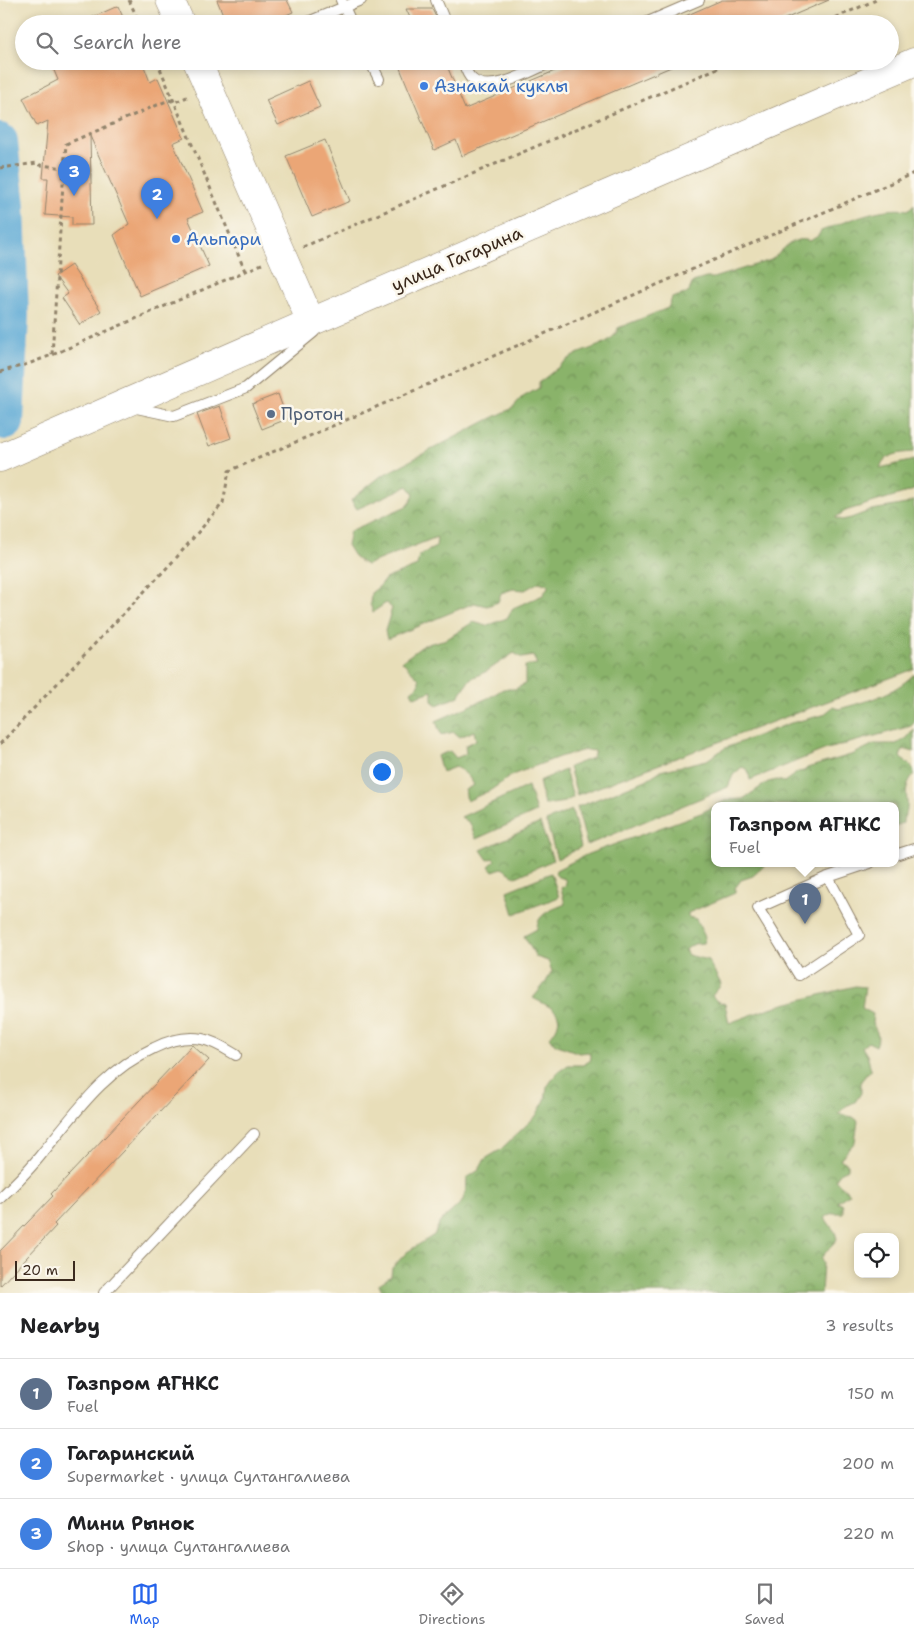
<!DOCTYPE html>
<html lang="en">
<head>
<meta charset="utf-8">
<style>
  :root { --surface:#fff; --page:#f2f2f2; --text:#202124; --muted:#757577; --line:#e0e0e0; --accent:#2563eb }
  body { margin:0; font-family:"Shantell Sans",sans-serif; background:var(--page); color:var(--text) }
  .controls { position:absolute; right:15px; bottom:15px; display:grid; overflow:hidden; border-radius:10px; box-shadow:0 2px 8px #0003 }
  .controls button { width:45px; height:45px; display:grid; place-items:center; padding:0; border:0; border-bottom:1px solid var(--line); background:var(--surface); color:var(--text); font:25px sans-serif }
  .scale { position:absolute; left:15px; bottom:12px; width:60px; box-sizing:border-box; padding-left:5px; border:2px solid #3b2a1e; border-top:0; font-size:14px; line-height:18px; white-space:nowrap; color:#3b2a1e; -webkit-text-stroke:4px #fbf7ec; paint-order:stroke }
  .you { position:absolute; left:381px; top:771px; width:18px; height:18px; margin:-12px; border:4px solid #fff; border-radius:50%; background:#1a73e8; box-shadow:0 0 0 8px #1a73e833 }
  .badge { display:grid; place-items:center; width:32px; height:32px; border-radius:50%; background:var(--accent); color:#fff; font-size:16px; font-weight:700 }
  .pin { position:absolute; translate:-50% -41px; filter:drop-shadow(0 1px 2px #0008) }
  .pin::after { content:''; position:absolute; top:26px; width:18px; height:15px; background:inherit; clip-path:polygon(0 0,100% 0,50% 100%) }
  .popup { position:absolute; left:711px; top:802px; width:188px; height:65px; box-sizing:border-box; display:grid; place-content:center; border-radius:10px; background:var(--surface); filter:drop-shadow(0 1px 4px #0005); font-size:16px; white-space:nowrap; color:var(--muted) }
  .popup b { font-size:19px; color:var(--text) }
  .popup::after { content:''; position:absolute; left:50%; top:100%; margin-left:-10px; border:10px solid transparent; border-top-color:var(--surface) }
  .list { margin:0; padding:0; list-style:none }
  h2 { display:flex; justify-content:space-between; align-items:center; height:65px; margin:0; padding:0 20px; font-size:21px }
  h2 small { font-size:16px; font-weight:400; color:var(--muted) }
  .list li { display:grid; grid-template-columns:32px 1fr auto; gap:15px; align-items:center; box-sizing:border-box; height:70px; padding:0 20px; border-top:1px solid var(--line) }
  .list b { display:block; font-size:19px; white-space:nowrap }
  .list p { margin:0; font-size:16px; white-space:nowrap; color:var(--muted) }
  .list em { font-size:16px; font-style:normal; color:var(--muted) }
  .icon { flex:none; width:28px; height:28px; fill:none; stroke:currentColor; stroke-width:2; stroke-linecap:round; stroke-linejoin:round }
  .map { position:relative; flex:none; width:914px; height:1293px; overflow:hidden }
  .search { position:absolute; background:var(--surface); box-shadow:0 2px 8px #0003; left:15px; right:15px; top:15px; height:55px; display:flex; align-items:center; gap:12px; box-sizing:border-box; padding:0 18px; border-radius:28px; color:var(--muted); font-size:19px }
  .sheet { height:275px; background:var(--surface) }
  nav { display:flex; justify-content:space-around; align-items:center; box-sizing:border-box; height:70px; border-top:1px solid var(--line); background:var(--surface); font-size:14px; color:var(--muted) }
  nav a { display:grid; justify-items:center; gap:2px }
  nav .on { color:var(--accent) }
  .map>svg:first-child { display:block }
  .forest { fill:url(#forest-crowns); stroke:#626e44 }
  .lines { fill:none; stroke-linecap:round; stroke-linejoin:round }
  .river { stroke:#5ca9d5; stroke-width:36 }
  .building { fill:#eba676 }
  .lane-casing { stroke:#92846c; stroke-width:12 }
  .secondary-casing { stroke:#92846c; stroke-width:29 }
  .path { stroke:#92846c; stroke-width:3; stroke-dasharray:4 4; stroke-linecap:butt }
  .lane { stroke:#fff; stroke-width:10 }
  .secondary { stroke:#fff; stroke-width:28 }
  .shop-dot { fill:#3f7fe0; stroke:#fbf7ec; stroke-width:2 }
  .service-dot { fill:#5c6f8a; stroke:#fbf7ec; stroke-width:2 }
  .labels { text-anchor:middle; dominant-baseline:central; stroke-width:5; stroke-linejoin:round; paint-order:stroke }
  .shop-label { font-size:18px; fill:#366cbe; stroke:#fbf7ec; text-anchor:start }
  .street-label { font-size:18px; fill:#3b2a1e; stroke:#fbf7ec }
  .service-label { font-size:18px; fill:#4e5e75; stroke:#fbf7ec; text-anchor:start }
</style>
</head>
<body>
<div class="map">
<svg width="914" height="1293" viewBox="0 0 914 1293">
  <defs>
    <pattern id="forest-crowns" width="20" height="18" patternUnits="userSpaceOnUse" patternTransform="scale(1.25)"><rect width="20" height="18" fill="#8ab36a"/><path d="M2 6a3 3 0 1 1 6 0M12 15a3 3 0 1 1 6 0" fill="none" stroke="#729257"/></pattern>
  </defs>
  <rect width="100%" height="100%" fill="#fbf7ec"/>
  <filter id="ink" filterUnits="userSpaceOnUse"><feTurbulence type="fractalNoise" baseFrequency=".02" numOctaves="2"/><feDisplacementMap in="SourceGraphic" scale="10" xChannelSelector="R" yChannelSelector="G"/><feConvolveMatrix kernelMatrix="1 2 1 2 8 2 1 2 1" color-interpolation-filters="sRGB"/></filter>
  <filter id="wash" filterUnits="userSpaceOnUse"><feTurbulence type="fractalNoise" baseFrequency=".0096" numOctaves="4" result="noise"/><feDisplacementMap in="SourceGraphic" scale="20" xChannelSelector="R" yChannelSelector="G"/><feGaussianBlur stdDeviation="1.12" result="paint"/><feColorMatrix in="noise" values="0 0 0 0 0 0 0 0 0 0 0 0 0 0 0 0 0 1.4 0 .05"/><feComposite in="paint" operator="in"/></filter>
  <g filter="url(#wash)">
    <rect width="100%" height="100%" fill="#e8deb9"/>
    <g class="forest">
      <path d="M 914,204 L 914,452 C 901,453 886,453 880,468 L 914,460 L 914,490 L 845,511 L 835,518 L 842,520 L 851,518 L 872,510 L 906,504 L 914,500 L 914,564 L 912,565 L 914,571 L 914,669 L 577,795 L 569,767 L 592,758 L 595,751 L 585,750 L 559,757 L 512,775 L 491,790 L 467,801 L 465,790 L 474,785 C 469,776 464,771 455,767 L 442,772 L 437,756 L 450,751 L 456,758 L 466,754 L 465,746 L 476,740 L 474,731 L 460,737 L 454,732 L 441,735 L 436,721 L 490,697 L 503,689 L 515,689 L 525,684 L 525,666 L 537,664 L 533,656 L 522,658 L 514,653 L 487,671 L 470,679 L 459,696 L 437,705 L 432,701 L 432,691 L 414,697 L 411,691 L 419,685 L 419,679 L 402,661 L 424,645 L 447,639 L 473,622 L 487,626 L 507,618 L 513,608 L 543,595 L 549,585 L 539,582 L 525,590 L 513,589 L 501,593 L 498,602 L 487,606 L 474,603 L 387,639 L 385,631 L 392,608 L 386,603 L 373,612 L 370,604 L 371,593 L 380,586 L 385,579 L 417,566 L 419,555 L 436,547 L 437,537 L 366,565 L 355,558 L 347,545 L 350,531 L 409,505 L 414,494 L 408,486 L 357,509 L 351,500 L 381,476 L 488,420 L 513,408 L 523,397 L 539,388 L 539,382 C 552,374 563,361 577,354 C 590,348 615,343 618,328 L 668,308 L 672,298 L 688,293 L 693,282 L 706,278 L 713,278 L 771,260 C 784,250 792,235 810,241 L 818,236 L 821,231 C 848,221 878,206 908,210 Z"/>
      <path d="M 914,674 L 914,723 L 911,726 L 824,750 L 750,780 L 748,770 L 742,767 L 733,775 L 728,787 L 587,845 L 577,807 L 646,780 L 660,771 L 707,760 L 725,748 L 791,723 L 823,715 L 833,707 L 839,709 C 867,701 893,695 914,674 Z"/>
      <path d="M 914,729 L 914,752 L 903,749 L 900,757 C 906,764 914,764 914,774 C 898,793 914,802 903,819 L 903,823 L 895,826 L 895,805 L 716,805 L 727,800 L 743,799 L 768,782 L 777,780 L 784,782 L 798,772 L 804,771 L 807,768 L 854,754 L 874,744 L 896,744 L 907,738 Z"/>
      <path d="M 565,770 L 573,797 L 565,802 L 544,805 L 539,781 Z"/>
      <path d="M 528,786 L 536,812 L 476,839 L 470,823 L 461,817 Z"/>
      <path d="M 715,806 L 715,863 L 767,863 L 753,876 L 741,880 L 735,888 L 735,893 L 688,913 L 688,917 L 696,919 L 705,937 L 703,943 L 694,944 L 685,950 L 688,955 L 708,960 L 721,984 C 719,989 715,991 712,996 L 717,1001 L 725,1004 L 729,1023 L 773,1007 L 855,986 L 865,987 L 862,1008 L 873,1014 L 872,1023 C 877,1031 880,1037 876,1046 L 868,1042 L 862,1047 L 867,1055 L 871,1069 L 861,1081 L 861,1093 L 855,1102 L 846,1106 L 838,1114 L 853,1117 L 858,1121 L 855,1142 L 840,1159 L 848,1164 L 848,1169 L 840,1173 L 835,1180 C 840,1185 845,1187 849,1194 L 837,1202 L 843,1205 L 843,1213 L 832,1213 L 825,1218 L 835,1232 L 837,1239 L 821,1258 L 823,1263 L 821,1293 L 383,1293 L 379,1284 L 391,1276 L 392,1268 L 407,1252 L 434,1235 L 440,1222 L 462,1202 L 466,1191 L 467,1178 L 479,1170 L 485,1159 L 500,1150 L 536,1116 L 545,1100 L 547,1087 L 557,1073 L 568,1065 L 583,1065 L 591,1060 L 589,1052 L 579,1053 L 555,1044 L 550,1037 C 556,1031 563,1019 555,1011 C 552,1007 538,1001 533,998 L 546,982 L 552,971 L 548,961 L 536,957 L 524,936 L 537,929 C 537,913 552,910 565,904 L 561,888 L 566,885 L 565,879 L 558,877 L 555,874 L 556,870 L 588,854 L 701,813 Z"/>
      <path d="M 572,810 L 581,847 L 557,859 L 546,821 Z"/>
      <path d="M 540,823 L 553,860 L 516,877 L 502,868 L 493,871 L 489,866 L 495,861 L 493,858 L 488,860 L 481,850 Z"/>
      <path d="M 551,873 L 559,897 L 514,914 L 507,891 Z"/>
    </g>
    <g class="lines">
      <path class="river" d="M 0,141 L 7,206 L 11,315 L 6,422"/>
    </g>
    <g id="blocks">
      <g class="building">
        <path d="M 217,0 L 287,0 L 293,12 L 265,24 L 227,24 Z"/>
        <path d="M 722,0 L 829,0 L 773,24 L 667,24 Z"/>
        <path d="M 118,6 L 126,24 L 77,24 Z"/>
        <path d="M 406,9 L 432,9 L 436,17 L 419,24 L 413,24 Z"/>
        <path d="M 50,61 L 142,61 L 150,82 L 158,78 L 184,138 L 173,143 L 203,212 L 188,218 L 209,266 L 140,296 L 114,235 L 129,224 L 90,136 L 92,225 L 72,225 L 72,217 L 45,215 L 48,178 L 43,178 L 48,121 L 37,126 L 23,98 L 58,80 Z"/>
        <path d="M 397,61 L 445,61 L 465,109 L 578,61 L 685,61 L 462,156 L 456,140 L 434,150 Z"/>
        <path d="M 308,81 L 320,107 L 278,125 L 266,100 Z"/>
        <path d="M 325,140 L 350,201 L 312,217 L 286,156 Z"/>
        <path d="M 71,265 L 101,311 L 80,325 L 62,298 L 68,294 L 55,276 Z"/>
        <path d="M 278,394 L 287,419 L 262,429 L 252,404 Z"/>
        <path d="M 220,406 L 231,438 L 209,446 L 197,414 Z"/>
        <path d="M 192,1045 L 209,1060 L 54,1224 L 56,1226 L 0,1286 L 0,1251 L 53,1196 L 51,1194 Z"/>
      </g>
    </g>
  </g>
  <g filter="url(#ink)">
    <use href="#blocks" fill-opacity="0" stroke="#92846c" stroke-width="1"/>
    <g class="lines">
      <g class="lane-casing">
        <g id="lane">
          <path d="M 341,0 L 352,24"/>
          <path d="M 436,0 L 446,24"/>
          <path d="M 303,24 L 361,0"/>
          <path d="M 643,24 L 699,0"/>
          <path d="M 370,61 L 379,79"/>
          <path d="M 463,61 C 465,67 467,75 472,79 C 490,96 534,69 554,61"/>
          <path d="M 132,407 L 174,416 L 246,388 L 314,332"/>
          <path d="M 895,855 L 914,849"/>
          <path d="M 828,877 L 859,935 L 799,975 L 758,908 L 825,878 L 870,863"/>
          <path d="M 0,1198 C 16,1183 31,1168 44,1151 C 77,1111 105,1070 154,1048 C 168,1041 185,1036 202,1039 C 214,1041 226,1049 236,1055"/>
          <path d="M 104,1293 L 254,1134"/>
        </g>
      </g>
      <g class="secondary-casing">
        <g id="secondary">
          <path d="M 170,0 L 181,24"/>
          <path d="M 197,61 L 311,322"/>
          <path d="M 0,458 L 311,322 L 914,62"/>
        </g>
      </g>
      <g class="path">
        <path d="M 129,0 L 140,24"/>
        <path d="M 821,24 L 876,0"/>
        <path d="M 157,61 L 245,271"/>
        <path d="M 0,168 L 38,163 L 40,165 L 64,168 L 52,355"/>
        <path d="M 64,168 L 66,144 L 169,100 L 175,102 L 187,97"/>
        <path d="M 303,247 L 734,61"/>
        <path d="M 0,372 L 28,364 L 52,355 L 262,264"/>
        <path d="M 0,744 L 177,557 L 223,503 L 229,471 L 914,173"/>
      </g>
      <use href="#lane" class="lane"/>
      <use href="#secondary" class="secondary"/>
    </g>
  </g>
  <g class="shop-dot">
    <circle cx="424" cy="86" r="5"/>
    <circle cx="176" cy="239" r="5"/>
  </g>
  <circle class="service-dot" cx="271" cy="414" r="5"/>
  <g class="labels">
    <g class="shop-label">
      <text x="434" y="86">Азнакай куклы</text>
      <text x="186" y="239">Альпари</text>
    </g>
    <g class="street-label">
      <text transform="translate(457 259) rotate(-23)">улица Гагарина</text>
    </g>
    <g class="service-label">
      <text x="281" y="414">Протон</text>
    </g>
  </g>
</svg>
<div class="controls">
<button><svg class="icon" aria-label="locate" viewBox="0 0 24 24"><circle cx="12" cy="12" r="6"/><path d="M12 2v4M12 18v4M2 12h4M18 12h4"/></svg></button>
</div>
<div class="scale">20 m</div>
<div class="you"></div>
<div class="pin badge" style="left:805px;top:924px;background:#5c6f8a">1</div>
<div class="popup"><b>Газпром АГНКС</b>Fuel</div>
<div class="pin badge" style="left:157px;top:219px;background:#3f7fe0">2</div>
<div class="pin badge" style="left:74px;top:196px;background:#3f7fe0">3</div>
<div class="search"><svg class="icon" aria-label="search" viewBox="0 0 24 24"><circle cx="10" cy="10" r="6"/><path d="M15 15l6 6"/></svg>Search here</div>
</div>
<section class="sheet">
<h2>Nearby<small>3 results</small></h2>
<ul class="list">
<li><span class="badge" style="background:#5c6f8a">1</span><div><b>Газпром АГНКС</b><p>Fuel</p></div><em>150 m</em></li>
<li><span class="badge" style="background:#3f7fe0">2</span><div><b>Гагаринский</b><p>Supermarket · улица Султангалиева</p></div><em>200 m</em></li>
<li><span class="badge" style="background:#3f7fe0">3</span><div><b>Мини Рынок</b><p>Shop · улица Султангалиева</p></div><em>220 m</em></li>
</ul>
</section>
<nav>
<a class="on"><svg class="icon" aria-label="map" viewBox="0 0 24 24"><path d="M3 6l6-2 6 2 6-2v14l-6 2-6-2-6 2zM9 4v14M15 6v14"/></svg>Map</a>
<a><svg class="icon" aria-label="directions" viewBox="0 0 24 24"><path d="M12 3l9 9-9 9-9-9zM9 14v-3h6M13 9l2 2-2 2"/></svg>Directions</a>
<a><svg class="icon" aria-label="saved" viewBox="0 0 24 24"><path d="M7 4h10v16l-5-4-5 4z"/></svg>Saved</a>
</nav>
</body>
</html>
